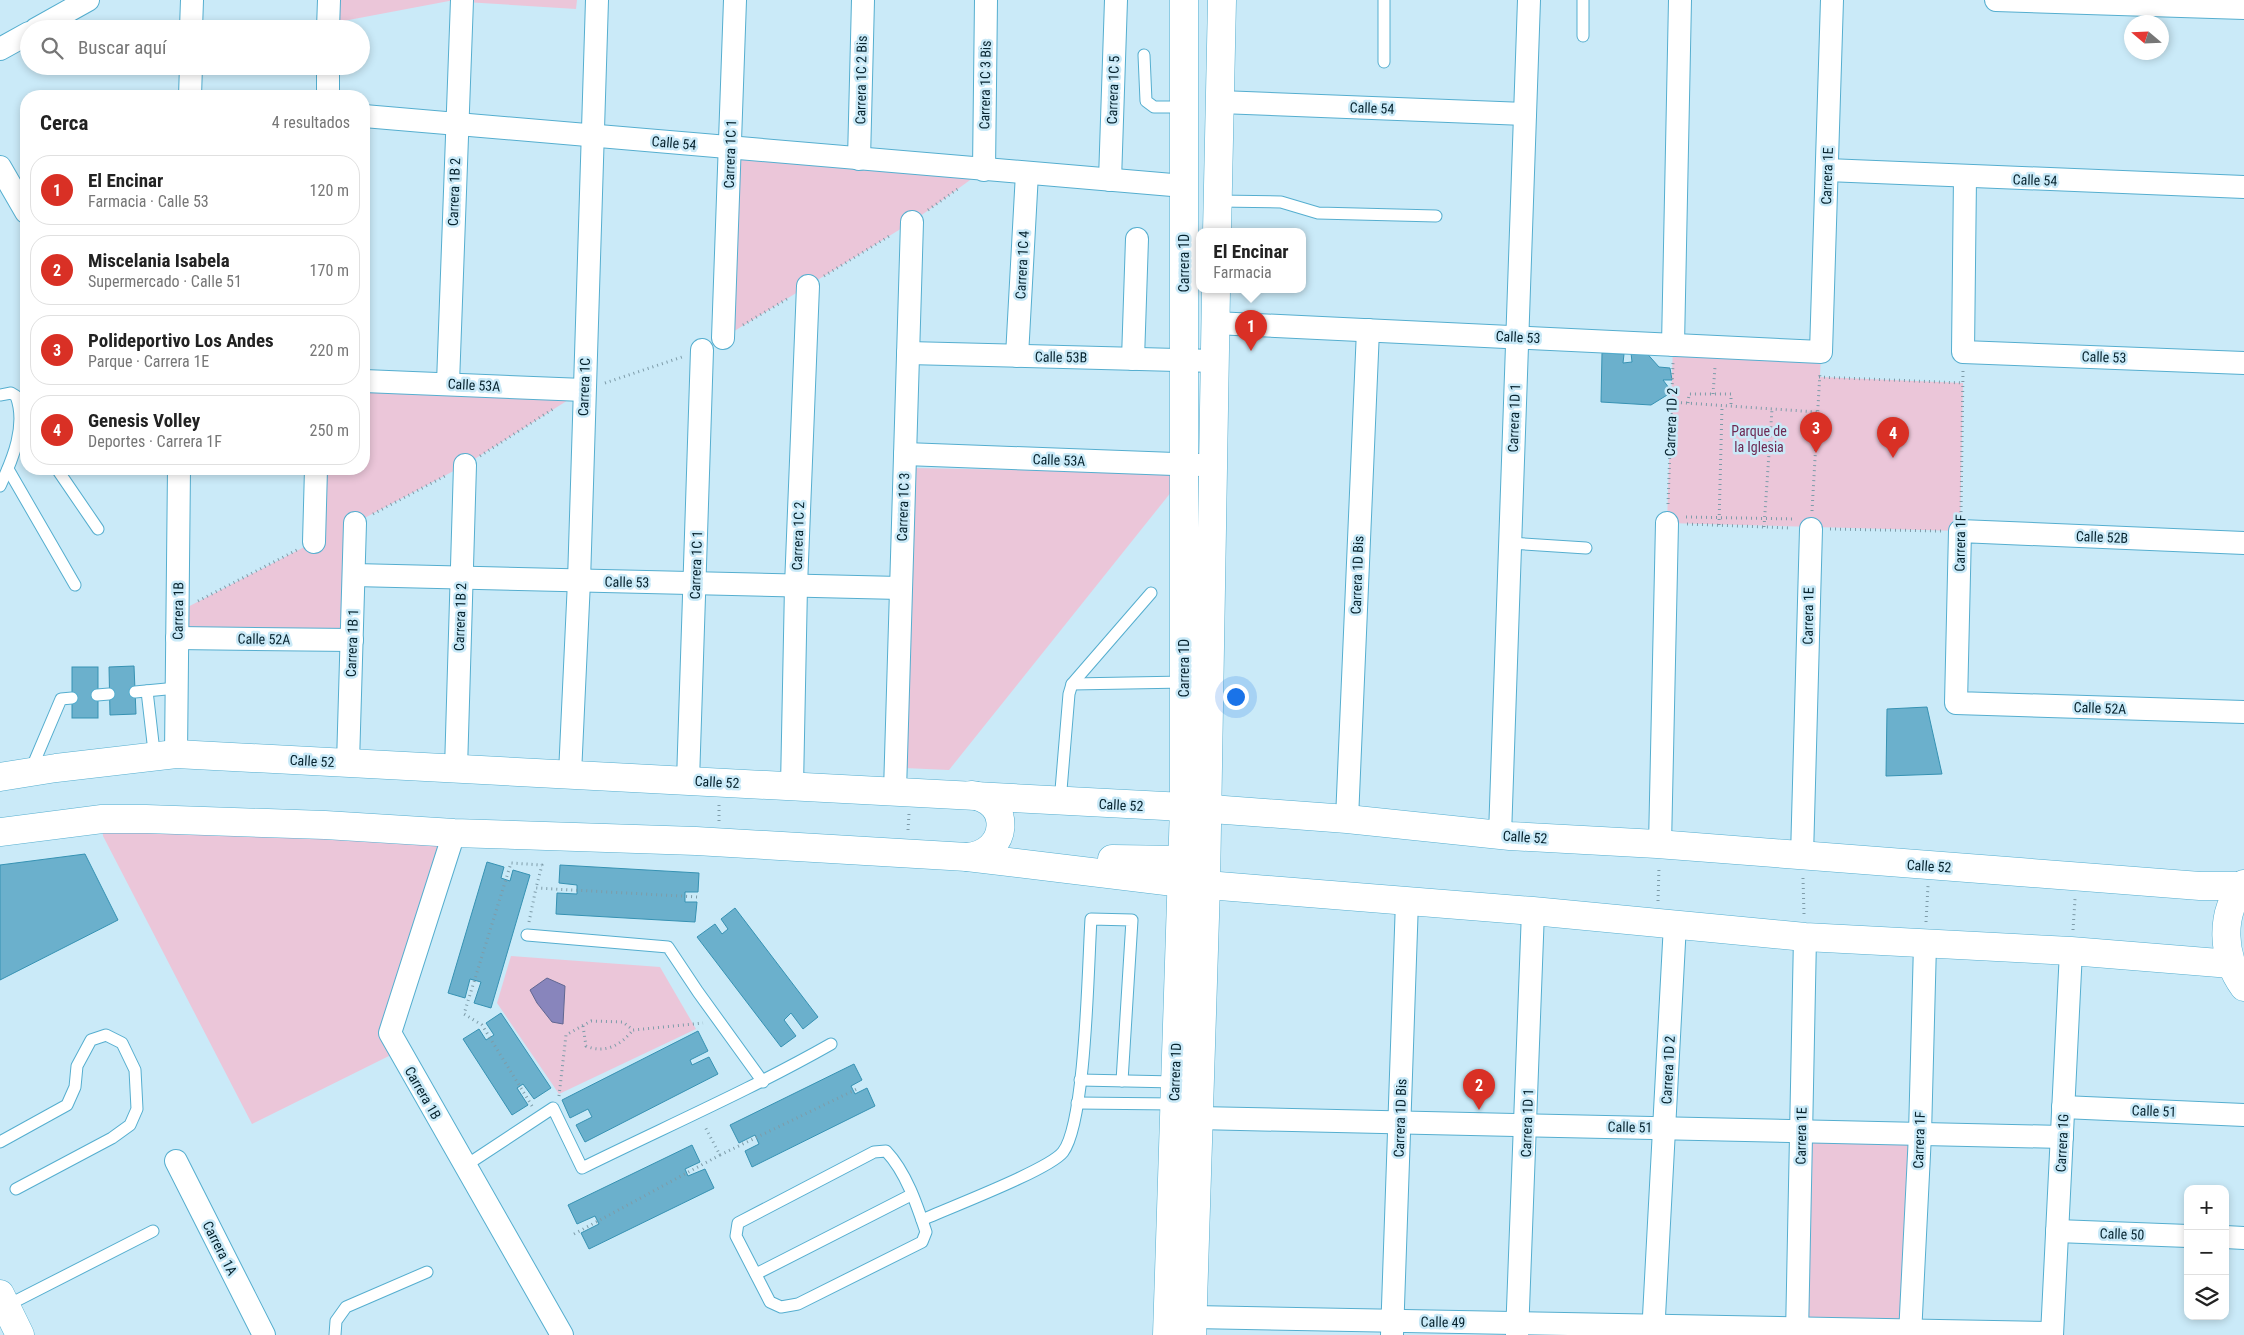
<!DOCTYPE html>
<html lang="es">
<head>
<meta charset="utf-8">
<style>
  :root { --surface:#fff; --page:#f6f6f6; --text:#222; --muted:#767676; --line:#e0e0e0; --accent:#d93025 }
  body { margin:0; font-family:"Roboto Condensed",sans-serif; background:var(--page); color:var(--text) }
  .controls { position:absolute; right:15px; bottom:15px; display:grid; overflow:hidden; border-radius:10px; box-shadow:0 2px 8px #0003 }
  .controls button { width:45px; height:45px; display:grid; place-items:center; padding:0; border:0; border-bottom:1px solid var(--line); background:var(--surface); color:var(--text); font:25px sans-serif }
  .compass { position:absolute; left:2124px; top:15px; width:45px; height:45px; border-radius:50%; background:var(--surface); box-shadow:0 2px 8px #0003; rotate:289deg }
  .you { position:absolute; left:1235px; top:696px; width:18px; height:18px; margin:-12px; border:4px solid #fff; border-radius:50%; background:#1a73e8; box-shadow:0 0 0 8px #1a73e833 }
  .badge { display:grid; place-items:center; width:32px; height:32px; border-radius:50%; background:var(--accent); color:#fff; font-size:16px; font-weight:700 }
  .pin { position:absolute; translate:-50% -41px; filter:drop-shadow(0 1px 2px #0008) }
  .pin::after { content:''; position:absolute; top:26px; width:18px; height:15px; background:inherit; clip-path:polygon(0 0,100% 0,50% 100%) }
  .popup { position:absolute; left:1196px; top:228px; width:110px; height:65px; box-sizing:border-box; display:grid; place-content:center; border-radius:10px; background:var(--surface); filter:drop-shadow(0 1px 4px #0005); font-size:16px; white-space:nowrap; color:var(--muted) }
  .popup b { font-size:19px; color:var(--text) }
  .popup::after { content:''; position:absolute; left:50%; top:100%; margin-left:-10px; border:10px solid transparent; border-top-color:var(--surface) }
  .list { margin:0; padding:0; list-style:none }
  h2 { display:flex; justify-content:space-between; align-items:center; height:65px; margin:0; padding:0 20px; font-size:21px }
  h2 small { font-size:16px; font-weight:400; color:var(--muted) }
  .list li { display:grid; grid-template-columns:32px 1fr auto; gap:15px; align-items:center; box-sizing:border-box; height:70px; margin:0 10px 10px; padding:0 10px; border:1px solid var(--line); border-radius:20px }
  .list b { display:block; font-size:19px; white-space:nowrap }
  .list p { margin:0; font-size:16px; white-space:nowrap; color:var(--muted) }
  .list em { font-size:16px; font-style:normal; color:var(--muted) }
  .icon { flex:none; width:28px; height:28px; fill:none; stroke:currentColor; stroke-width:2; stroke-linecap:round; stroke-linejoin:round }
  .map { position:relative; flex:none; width:2244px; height:1335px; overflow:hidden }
  .search { position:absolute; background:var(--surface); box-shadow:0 2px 8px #0003; left:20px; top:20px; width:350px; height:55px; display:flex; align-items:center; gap:12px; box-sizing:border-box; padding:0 18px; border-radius:28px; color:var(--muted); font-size:19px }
  .panel { position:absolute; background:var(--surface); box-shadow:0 2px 8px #0003; left:20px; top:90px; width:350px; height:385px; border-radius:20px }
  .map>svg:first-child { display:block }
  .green { fill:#ebc6d9 }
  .water { fill:#8885bc; stroke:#616791 }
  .building { fill:#6bb0cc; stroke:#3692b3 }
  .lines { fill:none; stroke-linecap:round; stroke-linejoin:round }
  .lane-casing { stroke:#55aecf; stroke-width:13 }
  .street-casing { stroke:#55aecf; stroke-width:24 }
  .secondary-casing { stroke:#55aecf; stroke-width:29 }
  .primary-casing { stroke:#55aecf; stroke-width:29 }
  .path { stroke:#7e9ca9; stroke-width:3; stroke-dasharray:1 4; stroke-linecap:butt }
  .lane { stroke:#fff; stroke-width:11 }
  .street { stroke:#fff; stroke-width:22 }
  .secondary { stroke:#fff; stroke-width:28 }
  .primary { stroke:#fff; stroke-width:28 }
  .labels { text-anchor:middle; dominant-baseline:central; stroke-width:5; stroke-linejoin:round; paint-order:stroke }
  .street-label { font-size:14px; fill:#05222d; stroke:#caeaf8 }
  .park-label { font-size:14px; fill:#6e2953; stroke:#caeaf8 }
</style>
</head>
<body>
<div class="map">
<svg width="2244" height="1335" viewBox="0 0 2244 1335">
  <rect width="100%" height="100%" fill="#caeaf8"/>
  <g class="green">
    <path d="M 321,0 L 577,0 L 576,9 L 449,1 L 338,22 Z"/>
    <path d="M 731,149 L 984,170 L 912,222 L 723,338 Z"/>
    <path d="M 1673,345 L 1821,352 L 1820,377 L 1963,383 L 1960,531 L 1667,523 Z"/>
    <path d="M 364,381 L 584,390 L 465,465 L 355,523 L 352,640 L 177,638 L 178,612 L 314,542 L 316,469 L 364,469 Z"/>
    <path d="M 914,468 L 1171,473 L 1172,491 L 949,770 L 904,768 Z"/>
    <path d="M 102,819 L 454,833 L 390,1032 L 399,1051 L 252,1124 L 103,836 Z"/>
    <path d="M 511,956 L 660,967 L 696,1029 L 559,1094 L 497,1003 Z"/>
    <path d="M 1801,1133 L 1920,1134 L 1910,1330 L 1797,1328 Z"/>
  </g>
  <path class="water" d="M 547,978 L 565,986 L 563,1024 L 552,1022 L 537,1003 L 530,990 Z"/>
  <g class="building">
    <path d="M 1643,349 L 1659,367 L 1670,368 L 1672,380 L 1663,380 L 1672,392 L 1651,405 L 1601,402 L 1602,353 L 1624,354 L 1623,363 L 1632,362 L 1631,353 Z"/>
    <path d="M 134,666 L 136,714 L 110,715 L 109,667 Z"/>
    <rect x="72" y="667" width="26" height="51"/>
    <path d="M 1927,707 L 1942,774 L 1886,776 L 1887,709 Z"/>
    <path d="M 85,854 L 118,920 L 0,980 L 0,865 Z"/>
    <path d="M 487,862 L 504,867 L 501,878 L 510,881 L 513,870 L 530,875 L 491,1008 L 474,1003 L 481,982 L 470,979 L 465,998 L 448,993 Z"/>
    <path d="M 560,865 L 699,873 L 698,892 L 685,892 L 685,902 L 697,902 L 695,922 L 556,914 L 557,893 L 577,894 L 577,885 L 559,883 Z"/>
    <path d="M 735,908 L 818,1017 L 803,1029 L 791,1013 L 784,1020 L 796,1036 L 781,1047 L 697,937 L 715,924 L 722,934 L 728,929 L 721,919 Z"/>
    <path d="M 501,1013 L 551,1088 L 534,1099 L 523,1084 L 517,1088 L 528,1105 L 512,1115 L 463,1039 L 479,1029 L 486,1040 L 494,1035 L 486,1023 Z"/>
    <path d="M 698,1031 L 708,1051 L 690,1060 L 692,1065 L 709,1057 L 718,1074 L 585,1142 L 576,1125 L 592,1117 L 588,1109 L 570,1118 L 562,1100 Z"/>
    <path d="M 854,1064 L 862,1080 L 851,1086 L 855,1094 L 867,1088 L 875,1106 L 752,1167 L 745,1151 L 759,1144 L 755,1135 L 739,1143 L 730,1125 Z"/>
    <path d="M 692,1145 L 700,1162 L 685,1169 L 688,1176 L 705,1169 L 714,1188 L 589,1249 L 581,1233 L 599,1224 L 595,1216 L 577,1224 L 568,1205 Z"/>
  </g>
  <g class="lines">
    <g class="lane-casing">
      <g id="lane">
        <path d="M 1384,0 L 1384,62"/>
        <path d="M 1583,36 L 1583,0"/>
        <path d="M 1144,55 L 1146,101 L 1154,107 L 1184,107"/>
        <path d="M 1218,201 L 1281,202 L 1318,213 L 1436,216"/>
        <path d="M 0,395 L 11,393 L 16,396 C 27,425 13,459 0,486"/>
        <path d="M 8,469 L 75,585"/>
        <path d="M 57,469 L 98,529"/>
        <path d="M 1510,543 L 1586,548"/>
        <path d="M 1072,684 L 1185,682"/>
        <path d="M 147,691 L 153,743 L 157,757"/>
        <path d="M 135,692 L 177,688"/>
        <path d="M 97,695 L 109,694"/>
        <path d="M 30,772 L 61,699 L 72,698"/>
        <path d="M 1060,802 L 1069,694 L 1072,684 L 1151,593"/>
        <path d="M 527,935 L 668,947 L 698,992 L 763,1082"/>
        <path d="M 1080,1080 L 1175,1082"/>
        <path d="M 1077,1103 L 1174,1104"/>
        <path d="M 0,1142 L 67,1105 L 75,1087 L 77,1066 L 91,1040 L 106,1035 L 122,1043 L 135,1070 L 137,1109 L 130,1125 L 112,1138 L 16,1189"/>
        <path d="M 886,1151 C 906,1172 917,1205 926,1232 L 922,1242 L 798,1304 L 781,1307 L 770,1302 L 736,1236 L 738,1223 L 874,1152 Z"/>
        <path d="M 465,1166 L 553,1108 L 582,1168 C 665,1127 750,1090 831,1044"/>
        <path d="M 922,1220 C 948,1208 1049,1170 1063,1152 C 1086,1122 1088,964 1091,919 L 1132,920 L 1122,1081"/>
        <path d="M 756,1274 L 911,1195"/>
        <path d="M 6,1306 L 153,1231"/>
        <path d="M 335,1335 L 336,1321 L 346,1307 L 427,1272"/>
      </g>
    </g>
    <g class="street-casing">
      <g id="street">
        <path d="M 1996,0 L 2244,8"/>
        <path d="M 36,29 L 88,0"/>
        <path d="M 191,29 L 192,0"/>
        <path d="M 328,29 L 329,0"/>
        <path d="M 0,49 L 29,33"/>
        <path d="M 190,96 L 191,66"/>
        <path d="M 328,96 L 328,66"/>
        <path d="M 1220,102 L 1525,114"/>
        <path d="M 364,116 L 1184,186"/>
        <path d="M 859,159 L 863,0"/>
        <path d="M 0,167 L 26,212"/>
        <path d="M 984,170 L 986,0"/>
        <path d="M 1827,170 L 2244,187"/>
        <path d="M 1965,177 L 1963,352 L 2244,363"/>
        <path d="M 1110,180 L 1116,0"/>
        <path d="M 1215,323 L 1821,352 L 1832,0"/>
        <path d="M 723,338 L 735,0"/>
        <path d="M 1673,345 L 1680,0"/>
        <path d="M 908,353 L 1215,361"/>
        <path d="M 1017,356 L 1027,173"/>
        <path d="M 1133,359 L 1137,239"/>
        <path d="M 364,381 L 584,390"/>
        <path d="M 448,383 L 462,0"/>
        <path d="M 905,454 L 1201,465"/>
        <path d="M 314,542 L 316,469"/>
        <path d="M 2244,543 L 1960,531 L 1956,703 L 2244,712"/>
        <path d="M 354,575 L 900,588"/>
        <path d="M 177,638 L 352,640"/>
        <path d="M 176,754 L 179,469"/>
        <path d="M 348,763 L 355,523"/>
        <path d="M 456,769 L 465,465"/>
        <path d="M 570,774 L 579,581 L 597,0"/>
        <path d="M 688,781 L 702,350"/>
        <path d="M 792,786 L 796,586 L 808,286"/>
        <path d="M 895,791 L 912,222"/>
        <path d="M 1347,819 L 1368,330"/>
        <path d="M 454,833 L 390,1033 L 562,1335"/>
        <path d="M 1500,835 L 1529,0"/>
        <path d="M 1660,845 L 1667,523"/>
        <path d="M 1802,856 L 1811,529"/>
        <path d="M 2063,1107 L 2244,1115"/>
        <path d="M 1198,1118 L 2062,1137"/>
        <path d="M 176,1161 L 264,1335"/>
        <path d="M 2057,1231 L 2188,1236"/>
        <path d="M 2225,1237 L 2244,1238"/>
        <path d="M 1193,1317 L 2052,1333"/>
        <path d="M 1392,1335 L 1407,901"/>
        <path d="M 1517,1335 L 1533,911"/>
        <path d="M 1653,1335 L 1675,924"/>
        <path d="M 1797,1335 L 1805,937"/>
        <path d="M 1910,1335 L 1920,1134 L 1925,944"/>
        <path d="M 2052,1335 L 2071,951"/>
      </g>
    </g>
    <g class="secondary-casing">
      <g id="secondary">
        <path d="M 1217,232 L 1222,0"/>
        <path d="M 0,777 L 56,768 L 176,754 L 1184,807 L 1347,819 L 1510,836 L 1657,844 L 2200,886 L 2242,886"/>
        <path d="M 0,832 L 102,819 L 146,819 L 325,825 L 454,833 L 696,841 L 967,857 L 1182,883 L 1533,911 L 1805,937 L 2071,951 L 2231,964"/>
        <path d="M 967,857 C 1009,854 1013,800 971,795"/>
        <path d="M 1112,859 L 1182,860 L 1190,844"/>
        <path d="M 2244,884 C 2219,914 2222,957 2244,987"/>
        <path d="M 1167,1335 L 1184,807 L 1184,0"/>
        <path d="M 1192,1335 L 1206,885 L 1216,290"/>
      </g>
    </g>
    <g class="primary-casing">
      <path id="primary" d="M 0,1294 L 20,1335"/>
    </g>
    <g class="path">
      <path d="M 928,210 L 959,188"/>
      <path d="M 824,276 L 891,235"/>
      <path d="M 743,325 L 787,299"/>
      <path d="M 1819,377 L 1963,383"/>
      <path d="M 605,383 L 682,357"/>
      <path d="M 1713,394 L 1715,367"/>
      <path d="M 1671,402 L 1817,412"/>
      <path d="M 1688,403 L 1689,394 L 1731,394 L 1731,406"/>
      <path d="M 480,456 L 553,409"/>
      <path d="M 1668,504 L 1673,363"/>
      <path d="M 1812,511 L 1820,372"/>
      <path d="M 1961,512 L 1963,371"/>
      <path d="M 373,514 L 445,476"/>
      <path d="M 1686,517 L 1795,519"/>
      <path d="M 1687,524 L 1791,528"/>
      <path d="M 1719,525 L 1722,406"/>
      <path d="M 1764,527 L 1772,409"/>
      <path d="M 1830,529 L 1941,531"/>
      <path d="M 198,601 L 297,550"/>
      <path d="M 719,821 L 719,805"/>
      <path d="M 908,830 L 909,814"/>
      <path d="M 1803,878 L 1804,914"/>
      <path d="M 1658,901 L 1659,867"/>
      <path d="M 529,922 L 536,888 L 698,897"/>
      <path d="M 1926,922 L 1928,886"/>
      <path d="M 2073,930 L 2075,899"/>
      <path d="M 583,1026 L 586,1046 C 605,1054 621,1045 633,1030"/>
      <path d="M 559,1096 L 566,1035 L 591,1021 L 623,1022 L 633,1030 L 703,1023"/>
      <path d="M 532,1106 L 482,1025 L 464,1014 L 511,863 L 542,865 L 536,888"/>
      <path d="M 720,1155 L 857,1089"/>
      <path d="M 574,1234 L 720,1155 L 704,1125"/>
    </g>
    <use href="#lane" class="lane"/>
    <use href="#street" class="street"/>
    <use href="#secondary" class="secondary"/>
    <use href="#primary" class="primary"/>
  </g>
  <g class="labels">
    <g class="street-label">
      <text transform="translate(861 80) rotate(-89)">Carrera 1C 2 Bis</text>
      <text transform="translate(985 85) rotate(-89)">Carrera 1C 3 Bis</text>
      <text transform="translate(1113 90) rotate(-88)">Carrera 1C 5</text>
      <text transform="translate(1372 108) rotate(2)">Calle 54</text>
      <text transform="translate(674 143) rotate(5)">Calle 54</text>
      <text transform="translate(730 154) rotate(-88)">Carrera 1C 1</text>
      <text transform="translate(1827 176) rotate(-88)">Carrera 1E</text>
      <text transform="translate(2035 180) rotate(2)">Calle 54</text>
      <text transform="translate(454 192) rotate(-88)">Carrera 1B 2</text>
      <text transform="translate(1184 263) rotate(-90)">Carrera 1D</text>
      <text transform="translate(1022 265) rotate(-87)">Carrera 1C 4</text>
      <text transform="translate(1518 337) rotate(3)">Calle 53</text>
      <text transform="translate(1061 357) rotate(1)">Calle 53B</text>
      <text transform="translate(2104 357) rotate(2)">Calle 53</text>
      <text transform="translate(474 385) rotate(3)">Calle 53A</text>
      <text transform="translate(584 387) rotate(-88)">Carrera 1C</text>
      <text transform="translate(1514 418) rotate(-88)">Carrera 1D 1</text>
      <text transform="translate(1671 422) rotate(-88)">Carrera 1D 2</text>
      <text transform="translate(1059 460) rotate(2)">Calle 53A</text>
      <text transform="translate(903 507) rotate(-88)">Carrera 1C 3</text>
      <text transform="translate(798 536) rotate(-88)">Carrera 1C 2</text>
      <text transform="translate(2102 537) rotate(2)">Calle 52B</text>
      <text transform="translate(1960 543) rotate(-89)">Carrera 1F</text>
      <text transform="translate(696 565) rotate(-88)">Carrera 1C 1</text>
      <text transform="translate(1357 575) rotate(-88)">Carrera 1D Bis</text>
      <text transform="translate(627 582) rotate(1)">Calle 53</text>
      <text transform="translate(178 611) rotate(-89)">Carrera 1B</text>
      <text transform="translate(1808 616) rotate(-89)">Carrera 1E</text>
      <text transform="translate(460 617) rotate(-88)">Carrera 1B 2</text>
      <text transform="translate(264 639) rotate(1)">Calle 52A</text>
      <text transform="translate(352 643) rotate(-88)">Carrera 1B 1</text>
      <text transform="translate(1184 668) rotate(-90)">Carrera 1D</text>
      <text transform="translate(2100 708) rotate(2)">Calle 52A</text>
      <text transform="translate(312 761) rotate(3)">Calle 52</text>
      <text transform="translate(717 782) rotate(3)">Calle 52</text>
      <text transform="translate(1121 805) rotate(3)">Calle 52</text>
      <text transform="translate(1525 837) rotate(4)">Calle 52</text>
      <text transform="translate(1929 866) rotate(4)">Calle 52</text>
      <text transform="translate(1668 1070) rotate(-87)">Carrera 1D 2</text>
      <text transform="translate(1175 1072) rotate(-88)">Carrera 1D</text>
      <text transform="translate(423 1093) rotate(60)">Carrera 1B</text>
      <text transform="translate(2154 1111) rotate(2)">Calle 51</text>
      <text transform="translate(1400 1118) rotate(-88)">Carrera 1D Bis</text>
      <text transform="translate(1527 1123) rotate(-88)">Carrera 1D 1</text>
      <text transform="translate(1630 1127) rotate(1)">Calle 51</text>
      <text transform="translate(1801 1136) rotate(-89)">Carrera 1E</text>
      <text transform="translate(1919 1140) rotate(-88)">Carrera 1F</text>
      <text transform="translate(2062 1143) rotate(-87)">Carrera 1G</text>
      <text transform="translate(2122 1234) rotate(2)">Calle 50</text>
      <text transform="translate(220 1248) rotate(63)">Carrera 1A</text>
      <text transform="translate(1443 1322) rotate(1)">Calle 49</text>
    </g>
    <g class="park-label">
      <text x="1759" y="431">Parque de<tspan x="1759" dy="16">la Iglesia</tspan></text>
    </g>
  </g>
</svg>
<div class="controls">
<button>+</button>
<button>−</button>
<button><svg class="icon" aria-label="layers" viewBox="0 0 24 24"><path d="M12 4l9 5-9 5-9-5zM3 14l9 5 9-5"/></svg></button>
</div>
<svg class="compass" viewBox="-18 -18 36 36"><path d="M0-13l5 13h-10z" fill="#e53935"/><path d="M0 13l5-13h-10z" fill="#767676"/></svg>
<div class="you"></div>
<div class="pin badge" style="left:1251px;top:351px">1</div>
<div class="popup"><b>El Encinar</b>Farmacia</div>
<div class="pin badge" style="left:1479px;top:1110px">2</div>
<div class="pin badge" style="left:1816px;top:453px">3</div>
<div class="pin badge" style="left:1893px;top:458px">4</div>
<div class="search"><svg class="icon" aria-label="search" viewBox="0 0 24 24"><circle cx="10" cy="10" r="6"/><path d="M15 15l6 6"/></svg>Buscar aquí</div>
<section class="panel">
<h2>Cerca<small>4 resultados</small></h2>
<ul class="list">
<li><span class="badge">1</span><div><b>El Encinar</b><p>Farmacia · Calle 53</p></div><em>120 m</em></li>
<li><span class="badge">2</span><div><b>Miscelania Isabela</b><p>Supermercado · Calle 51</p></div><em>170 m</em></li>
<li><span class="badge">3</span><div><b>Polideportivo Los Andes</b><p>Parque · Carrera 1E</p></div><em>220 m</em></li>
<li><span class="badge">4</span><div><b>Genesis Volley</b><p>Deportes · Carrera 1F</p></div><em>250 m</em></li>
</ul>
</section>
</div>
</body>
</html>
